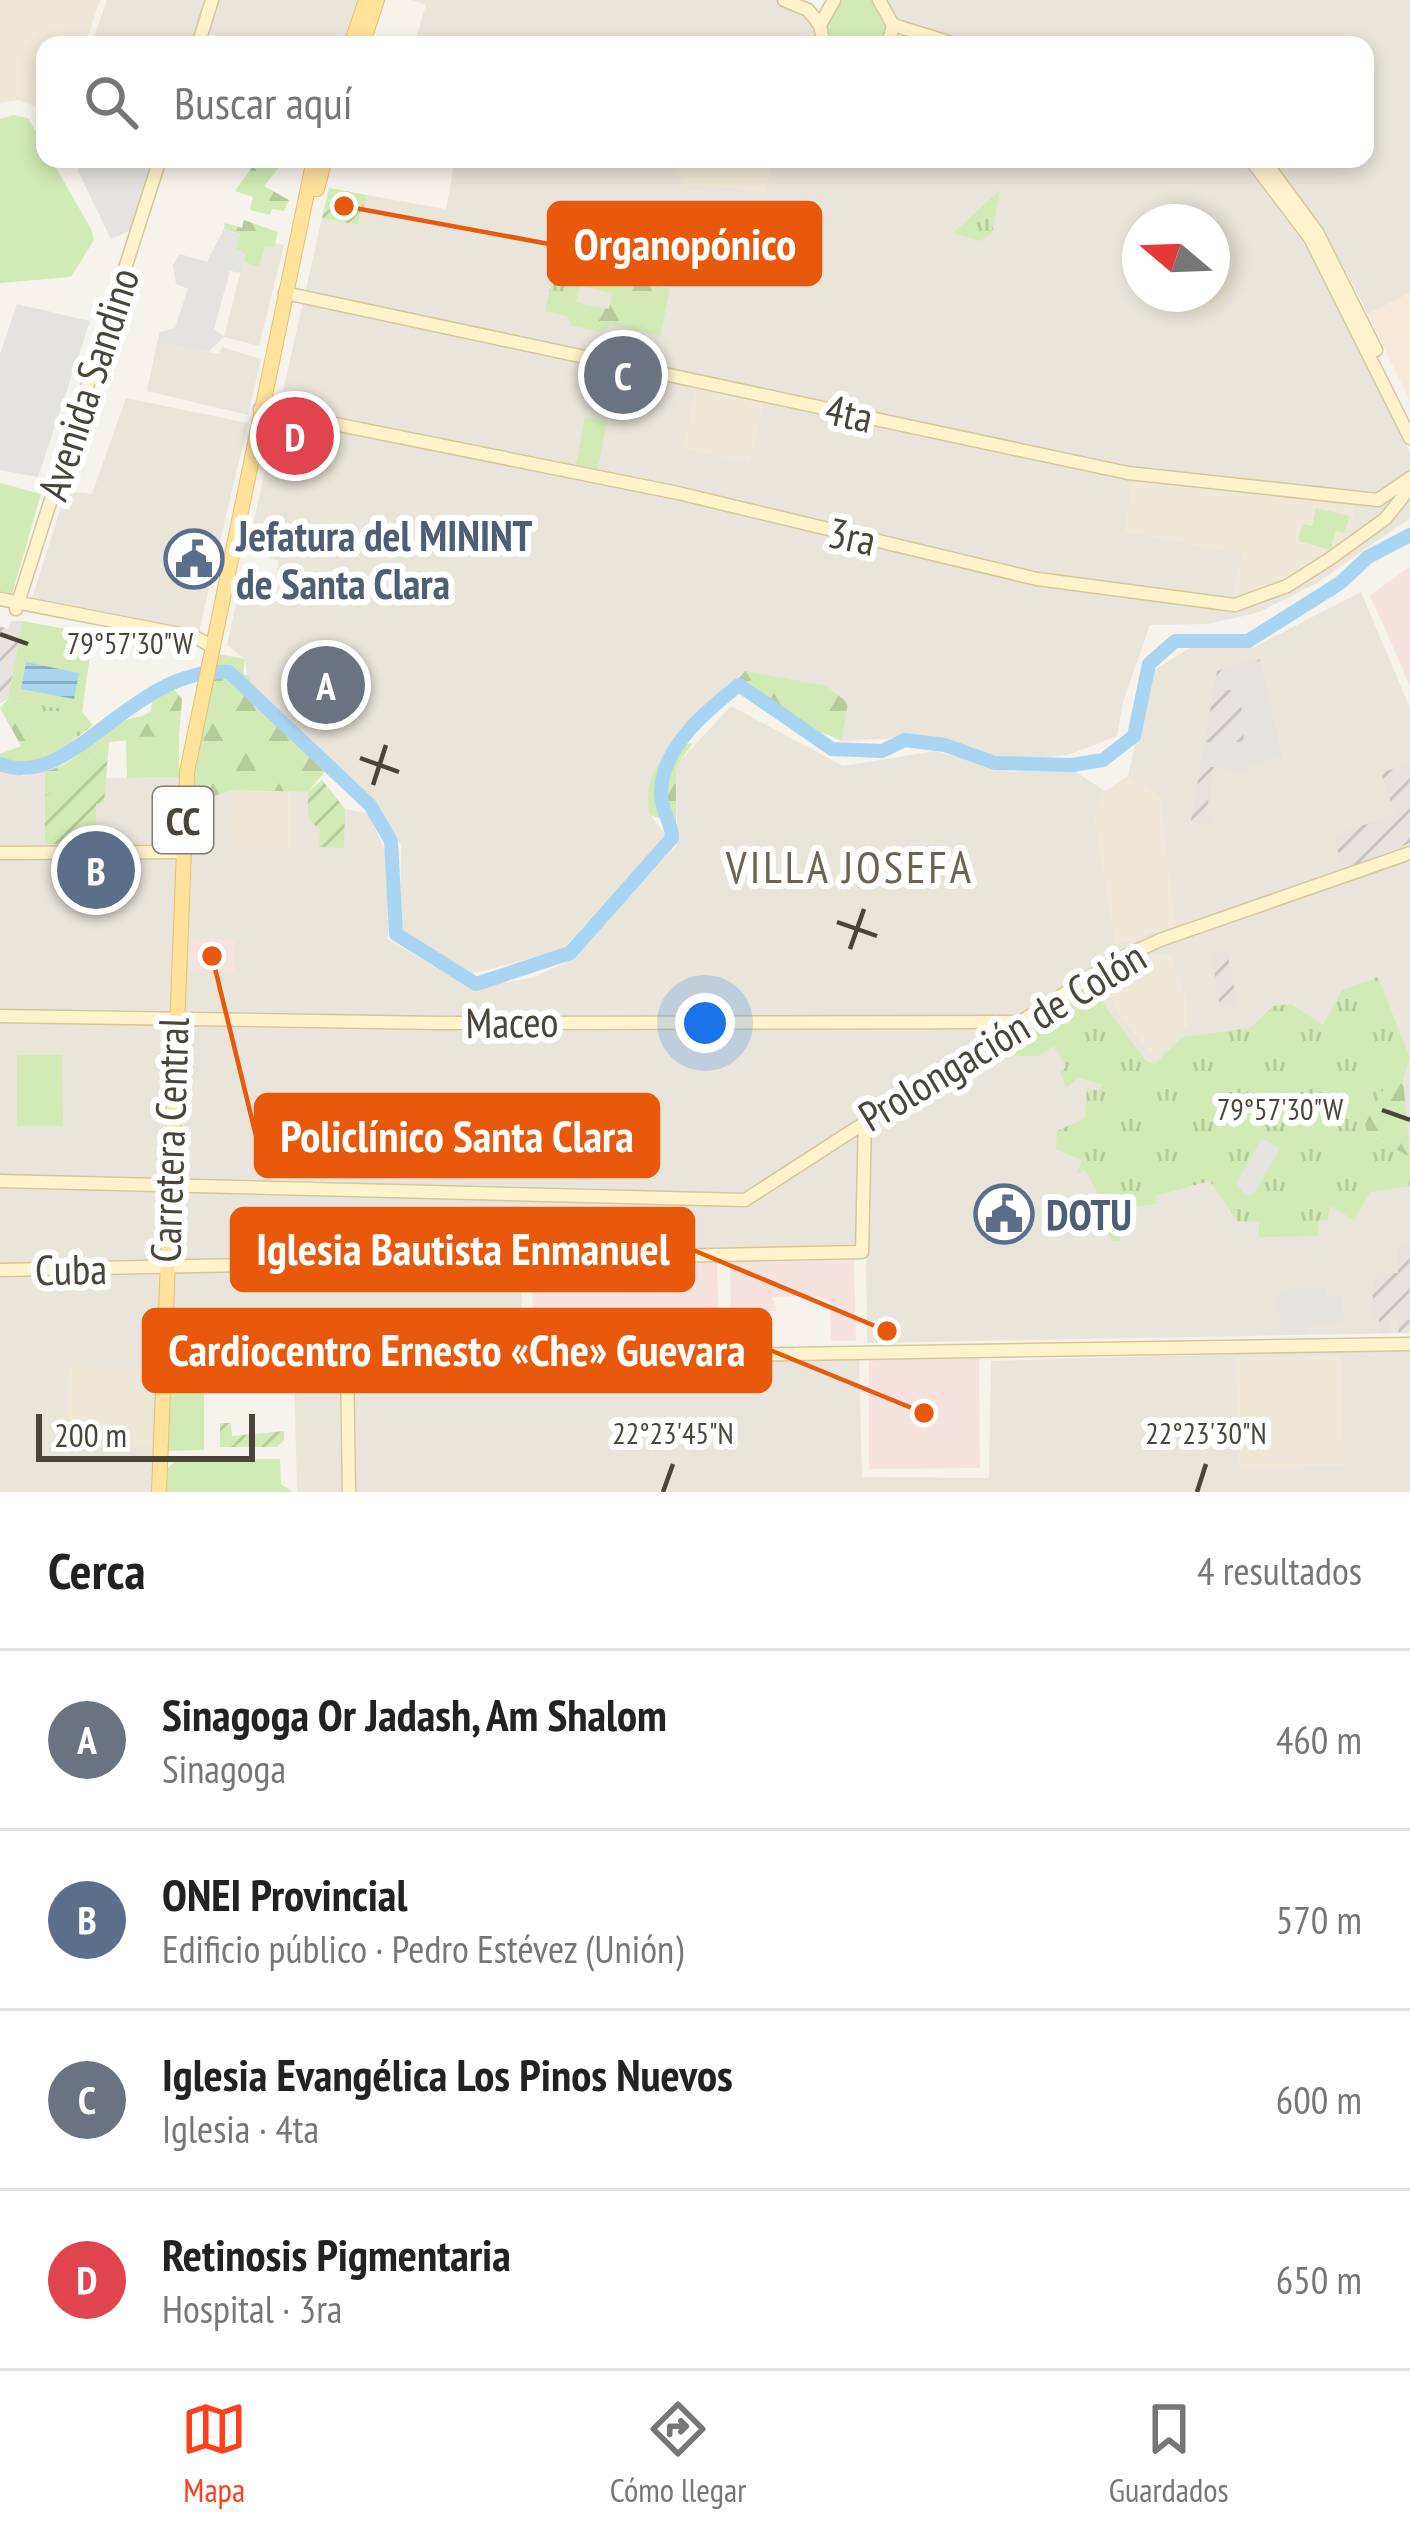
<!DOCTYPE html>
<html lang="es">
<head>
<meta charset="utf-8">
<style>
  :root { --surface:#fff; --page:#f6f6f6; --text:#222; --muted:#767676; --line:#e0e0e0; --accent:#fc3f1d }
  body { margin:0; font-family:"PT Sans Narrow",sans-serif; background:var(--page); color:var(--text) }
  .compass { position:absolute; left:1122px; top:204px; width:108px; height:108px; border-radius:50%; background:var(--surface); box-shadow:0 6px 18px #0003; rotate:289deg }
  .scale { position:absolute; left:36px; bottom:30px; width:219px; box-sizing:border-box; padding-left:12px; border:6px solid #4b4439; border-top:0; font-size:33px; line-height:42px; white-space:nowrap; color:#4b4439; -webkit-text-stroke:9px #fff; paint-order:stroke }
  .you { position:absolute; left:705px; top:1023px; width:42px; height:42px; margin:-30px; border:9px solid #fff; border-radius:50%; background:#1a73e8; box-shadow:0 0 0 18px #1a73e833 }
  .badge { display:grid; place-items:center; width:78px; height:78px; border-radius:50%; background:var(--accent); color:#fff; font-size:39px; font-weight:700 }
  .pin { position:absolute; translate:-50% -50%; border:6px solid #fff; box-shadow:0 3px 12px #0006 }
  .list { margin:0; padding:0; list-style:none }
  h2 { display:flex; justify-content:space-between; align-items:center; height:156px; margin:0; padding:0 48px; font-size:51px }
  h2 small { font-size:39px; font-weight:400; color:var(--muted) }
  .list li { display:grid; grid-template-columns:78px 1fr auto; gap:36px; align-items:center; box-sizing:border-box; height:180px; padding:0 48px; border-top:3px solid var(--line) }
  .list b { display:block; font-size:45px; white-space:nowrap }
  .list p { margin:0; font-size:39px; white-space:nowrap; color:var(--muted) }
  .list em { font-size:39px; font-style:normal; color:var(--muted) }
  .icon { flex:none; width:66px; height:66px; fill:none; stroke:currentColor; stroke-width:2; stroke-linecap:round; stroke-linejoin:round }
  .map { position:relative; flex:none; width:1410px; height:1492px; overflow:hidden }
  .search { position:absolute; background:var(--surface); box-shadow:0 6px 18px #0003; left:36px; right:36px; top:36px; height:132px; display:flex; align-items:center; gap:30px; box-sizing:border-box; padding:0 42px; border-radius:24px; color:var(--muted); font-size:45px }
  .sheet { height:876px; background:var(--surface) }
  nav { display:flex; justify-content:space-around; align-items:center; box-sizing:border-box; height:168px; border-top:3px solid var(--line); background:var(--surface); font-size:33px; color:var(--muted) }
  nav a { display:grid; justify-items:center; gap:6px }
  nav .on { color:var(--accent) }
  .map>svg:first-child { display:block }
  .residential { fill:#eae5da; fill-rule:evenodd }
  .commercial { fill:#f7ead8 }
  .industrial { fill:url(#industrial-furrows) }
  .education { fill:#efe8d6 }
  .medical { fill:#f6e3e0 }
  .grass { fill:url(#grass-tufts) }
  .forest { fill:url(#forest-firs) }
  .park { fill:#d2eab5 }
  .garden { fill:url(#garden-furrows) }
  .parking { fill:#e5e3e0 }
  .water { fill:url(#water-rules) }
  .lines { fill:none; stroke-linecap:round; stroke-linejoin:round }
  .river { stroke:#a9d4f2; stroke-width:14 }
  .secondary-casing { stroke:#d6c79b; stroke-width:15 }
  .primary-casing { stroke:#e6c16a; stroke-width:16 }
  .secondary { stroke:#fff3cd; stroke-width:12 }
  .primary { stroke:#ffe39c; stroke-width:14 }
  .ticks { fill:none; stroke:#4b4439; stroke-width:4.5 }
  .labels { text-anchor:middle; dominant-baseline:central; stroke-width:12; stroke-linejoin:round; paint-order:stroke }
  .shield { fill:#fff; stroke:#817c74; stroke-width:3 }
  .shield-label { font-size:39px; font-weight:bold; fill:#4b4439 }
  .street-label { font-size:42px; fill:#4b4439; stroke:#fff }
  .service-label { font-size:42px; font-weight:bold; fill:#4e5e75; stroke:#fff; text-anchor:start }
  .neighbourhood-label { font-size:45px; letter-spacing:3px; fill:#6e6250; stroke:#fff }
  .ticks-label { font-size:30px; text-anchor:middle; fill:#4b4439; stroke:#fff; stroke-width:12; stroke-linejoin:round; paint-order:stroke }
  .leader { fill:none; stroke:#e8590c; stroke-width:4.5 }
  .callout-dot { fill:#e8590c; stroke:#fff; stroke-width:4.5 }
  .callout { fill:#e8590c; stroke:#e8590c; stroke-width:4.5 }
  .callout-label { font-size:45px; text-anchor:middle; font-weight:bold; fill:#fff }
</style>
</head>
<body>
<div class="map">
<svg width="1410" height="1492" viewBox="0 0 1410 1492">
  <defs>
    <pattern id="industrial-furrows" width="10" height="10" patternUnits="userSpaceOnUse" patternTransform="scale(3)"><rect width="10" height="10" fill="#e6e2dd"/><path d="M-1 1l2-2M0 10L10 0M9 11l2-2" fill="none" stroke="#c7c3be"/></pattern>
    <pattern id="grass-tufts" width="24" height="20" patternUnits="userSpaceOnUse" patternTransform="scale(3)"><rect width="24" height="20" fill="#d2eab5"/><path d="M3 7l-1-3M5 7V3M7 7l1-3M15 17l-1-3M17 17v-4M19 17l1-3" fill="none" stroke="#b6ca9c"/></pattern>
    <pattern id="forest-firs" width="22" height="20" patternUnits="userSpaceOnUse" patternTransform="scale(3)"><rect width="22" height="20" fill="#d2eab5"/><path d="M5 1l3.5 6h-7zM16 11l3.5 6h-7z" fill="#b6ca9c"/></pattern>
    <pattern id="garden-furrows" width="10" height="10" patternUnits="userSpaceOnUse" patternTransform="scale(3)"><rect width="10" height="10" fill="#d2eab5"/><path d="M-1 1l2-2M0 10L10 0M9 11l2-2" fill="none" stroke="#b6ca9c"/></pattern>
    <pattern id="water-rules" width="6" height="5" patternUnits="userSpaceOnUse" patternTransform="scale(3)"><rect width="6" height="5" fill="#a9d4f2"/><path d="M0 2.5h6" fill="none" stroke="#8caec5"/></pattern>
  </defs>
  <rect width="100%" height="100%" fill="#f6f3ec"/>
  <g class="residential">
    <path d="M 107,0 L 208,0 L 193,45 L 91,45 Z"/>
    <path d="M 219,0 L 361,0 L 347,45 L 244,45 L 208,33 Z"/>
    <path d="M 411,0 L 775,0 L 806,15 L 821,45 L 414,45 L 426,5 Z"/>
    <path d="M 886,0 L 1410,0 L 1410,293 L 1368,314 L 1329,240 L 1267,159 L 1365,159 L 1365,45 L 978,45 L 907,29 L 897,24 Z"/>
    <path d="M 455,159 L 1241,159 L 1321,266 L 1410,453 L 1410,518 L 1317,583 L 1257,613 L 1208,624 L 1150,625 L 1123,702 L 1117,736 L 1068,755 L 1009,760 L 922,737 L 842,741 L 848,703 L 744,671 L 670,746 L 650,815 L 666,835 L 562,950 L 467,975 L 400,931 L 401,845 L 374,801 L 249,689 L 245,659 L 227,645 L 240,585 L 263,590 L 275,579 L 279,561 L 269,558 L 273,538 L 251,533 L 322,218 L 358,225 L 367,195 L 446,209 ZM 1140,222 L 1212,222 L 1212,294 L 1140,294 Z"/>
    <path d="M 275,243 L 284,245 L 259,346 L 224,337 L 243,262 L 259,266 L 265,245 Z"/>
    <path d="M 157,343 L 219,354 L 222,347 L 261,359 L 248,415 L 147,391 Z"/>
    <path d="M 126,398 L 248,423 L 199,631 L 32,598 L 66,491 L 92,494 Z"/>
    <path d="M 1361,592 L 1410,708 L 1410,1333 L 867,1343 L 866,1247 L 521,1263 L 523,1347 L 166,1351 L 189,804 L 232,790 L 308,792 L 322,780 L 345,809 L 368,813 L 387,855 L 388,939 L 470,988 L 532,978 L 567,962 L 677,845 L 676,765 L 731,706 L 843,766 L 936,751 L 1011,772 L 1073,770 L 1105,791 L 1128,776 L 1151,672 L 1198,643 L 1254,647 Z"/>
    <path d="M 0,767 L 23,776 L 45,771 L 46,844 L 96,803 L 105,778 L 179,777 L 152,1492 L 0,1492 Z"/>
    <path d="M 1410,1349 L 1410,1492 L 297,1492 L 294,1369 L 859,1359 L 862,1477 L 989,1478 L 991,1361 Z"/>
  </g>
  <path class="commercial" d="M 1410,293 L 1410,401 L 1368,314 Z"/>
  <g class="industrial">
    <path d="M 11,621 L 22,621 L 8,699 L 0,703 L 0,626 L 8,629 Z"/>
    <path d="M 1259,658 L 1282,757 L 1249,765 L 1247,772 L 1214,767 L 1206,815 L 1213,817 L 1212,824 L 1191,821 L 1217,671 Z"/>
    <path d="M 1410,763 L 1410,843 L 1344,869 L 1333,836 L 1395,814 L 1381,773 Z"/>
    <path d="M 1227,950 L 1237,1005 L 1220,1008 L 1211,952 Z"/>
    <path d="M 1410,1245 L 1409,1333 L 1399,1333 L 1398,1319 L 1390,1318 L 1389,1333 L 1379,1333 L 1379,1318 L 1371,1318 L 1375,1273 L 1398,1273 L 1398,1246 Z"/>
  </g>
  <g class="education">
    <path d="M 0,0 L 100,0 L 85,45 L 45,45 L 45,110 L 18,100 L 0,103 Z"/>
    <path d="M 680,159 L 773,159 L 766,191 L 684,185 L 684,176 L 675,176 Z"/>
    <path d="M 1212,249 L 1235,257 L 1226,300 L 1203,314 L 1174,308 L 1159,294 L 1212,294 Z"/>
    <path d="M 697,385 L 764,400 L 750,463 L 683,448 Z"/>
    <path d="M 1132,478 L 1354,505 L 1350,541 L 1287,580 L 1231,602 L 1242,554 L 1125,532 Z"/>
    <path d="M 1128,777 L 1160,796 L 1175,926 L 1116,945 L 1094,817 L 1105,791 Z"/>
    <path d="M 291,789 L 291,847 L 232,847 L 232,790 Z"/>
    <path d="M 1170,954 L 1186,997 L 1187,1027 L 1155,1058 L 1121,1018 L 1103,983 L 1149,955 Z"/>
    <path d="M 294,1144 L 333,1145 L 333,1164 L 345,1165 L 345,1183 L 293,1182 Z"/>
    <path d="M 1341,1356 L 1344,1466 L 1239,1469 L 1236,1358 Z"/>
    <path d="M 69,1368 L 152,1368 L 152,1445 L 67,1445 Z"/>
  </g>
  <g class="medical">
    <path d="M 1410,567 L 1410,686 L 1370,595 Z"/>
    <path d="M 190,940 L 234,940 L 234,972 L 189,972 Z"/>
    <path d="M 854,1259 L 856,1341 L 831,1341 L 830,1301 L 813,1296 L 772,1297 L 777,1311 L 731,1312 L 730,1262 Z"/>
    <path d="M 717,1260 L 719,1345 L 540,1349 L 533,1334 L 532,1264 Z"/>
    <path d="M 979,1358 L 980,1468 L 869,1469 L 869,1359 Z"/>
  </g>
  <g class="grass">
    <path d="M 1000,190 L 992,233 L 980,241 L 953,233 Z"/>
    <path d="M 587,261 L 590,288 L 580,286 L 576,302 L 586,305 L 572,326 L 567,316 L 545,311 L 555,265 L 577,270 Z"/>
    <path d="M 8,699 L 82,712 L 93,725 L 48,760 Z"/>
    <path d="M 1378,977 L 1406,1048 L 1365,1124 L 1367,1133 L 1410,1157 L 1410,1186 L 1370,1192 L 1354,1220 L 1330,1206 L 1328,1220 L 1318,1221 L 1318,1236 L 1259,1237 L 1259,1222 L 1238,1222 L 1210,1181 L 1155,1196 L 1156,1204 L 1131,1207 L 1119,1221 L 1120,1241 L 1112,1241 L 1090,1199 L 1098,1194 L 1085,1170 L 1077,1174 L 1082,1160 L 1056,1149 L 1057,1131 L 1085,1118 L 1087,1088 L 1099,1091 L 1102,1084 L 1078,1078 L 1066,1088 L 1060,1071 L 1066,1067 L 1054,1046 L 1038,1056 L 988,1055 L 1090,986 L 1146,1061 L 1154,1064 L 1183,1037 L 1250,1028 L 1274,1006 L 1291,1004 L 1323,1025 L 1342,990 Z"/>
  </g>
  <g class="forest">
    <path d="M 273,159 L 286,159 L 264,186 L 289,200 L 284,211 L 272,209 L 270,215 L 250,210 L 253,197 L 235,191 L 255,163 L 268,167 Z"/>
    <path d="M 244,220 L 278,232 L 274,247 L 265,246 L 259,267 L 243,262 L 245,254 L 236,249 L 240,234 L 224,229 L 225,223 L 242,228 Z"/>
    <path d="M 587,261 L 601,264 L 611,276 L 670,289 L 660,336 L 611,325 L 602,332 L 572,326 L 586,305 L 609,309 L 612,293 L 590,288 Z"/>
    <path d="M 218,654 L 245,659 L 243,674 L 251,677 L 247,697 L 326,770 L 308,792 L 232,790 L 189,804 Z"/>
    <path d="M 745,671 L 827,686 L 848,703 L 842,741 C 823,731 807,730 788,722 C 768,714 748,699 732,685 Z"/>
    <path d="M 171,686 L 182,699 L 179,736 L 109,742 L 45,796 L 45,771 C 75,766 97,735 122,722 C 132,716 141,719 151,711 L 153,696 Z"/>
    <path d="M 8,699 L 48,760 L 18,767 L 0,760 L 0,754 L 21,746 L 0,708 Z"/>
    <path d="M 693,743 L 676,766 L 676,824 L 650,815 C 644,786 653,770 670,746 Z"/>
    <path d="M 1406,1048 L 1410,1057 L 1403,1079 L 1410,1157 L 1367,1132 L 1365,1124 Z"/>
  </g>
  <g class="park">
    <path d="M 838,0 L 875,0 L 889,21 L 884,45 L 828,45 L 823,30 Z"/>
    <path d="M 14,115 L 28,118 L 45,148 L 45,159 L 51,159 L 91,229 L 94,240 L 71,277 L 0,283 L 0,119 Z"/>
    <path d="M 585,417 L 607,422 L 597,473 L 575,469 Z"/>
    <path d="M 0,483 L 41,494 L 11,598 L 0,598 Z"/>
    <path d="M 1316,508 L 1349,516 L 1345,533 L 1335,531 L 1331,550 L 1298,541 L 1302,524 L 1312,526 Z"/>
    <path d="M 22,621 L 93,634 L 82,712 L 8,699 Z"/>
    <path d="M 179,736 L 179,777 L 127,778 L 126,737 Z"/>
    <path d="M 17,1055 L 62,1055 L 63,1126 L 17,1126 Z"/>
    <path d="M 165,1366 L 204,1367 L 204,1450 L 165,1451 Z"/>
    <path d="M 223,1459 L 280,1459 L 281,1484 L 293,1492 L 164,1492 L 164,1471 L 177,1460 Z"/>
  </g>
  <g class="garden">
    <path d="M 329,188 L 367,195 L 358,225 L 322,218 Z"/>
    <path d="M 109,742 L 104,803 L 96,804 L 96,844 L 45,844 L 45,796 Z"/>
    <path d="M 322,780 L 345,809 L 344,848 L 319,847 L 320,830 L 308,818 L 308,792 Z"/>
    <path d="M 220,1423 L 231,1423 L 232,1436 L 284,1431 L 284,1440 L 277,1447 L 220,1447 Z"/>
  </g>
  <g class="parking">
    <path d="M 82,159 L 121,159 L 153,170 L 133,229 L 111,239 L 78,171 Z"/>
    <path d="M 224,229 L 240,234 L 236,249 L 245,254 L 241,273 L 230,271 L 214,329 L 224,337 L 208,352 L 157,343 L 160,332 L 175,328 L 188,289 L 176,284 L 173,265 L 180,254 L 207,262 Z"/>
    <path d="M 17,304 L 90,321 L 38,477 L 0,470 L 0,354 Z"/>
    <path d="M 1260,661 L 1282,757 L 1249,765 L 1247,772 L 1200,765 L 1204,742 L 1244,742 L 1240,691 L 1227,690 L 1230,675 L 1242,673 L 1245,664 Z"/>
    <path d="M 1262,1138 L 1280,1148 L 1254,1194 L 1246,1195 L 1236,1184 Z"/>
    <path d="M 1293,1288 L 1326,1288 L 1327,1297 L 1342,1297 L 1343,1322 L 1310,1323 L 1309,1334 L 1282,1334 L 1275,1295 Z"/>
  </g>
  <path class="water" d="M 26,662 L 79,673 L 74,699 L 21,689 Z"/>
  <g class="lines">
    <path class="river" d="M 0,764 C 74,792 129,667 229,672 L 370,805 L 391,841 L 396,934 L 476,984 L 570,953 L 672,838 C 672,822 660,809 661,792 C 662,747 706,711 739,685 L 832,749 L 882,751 L 905,740 L 945,745 L 995,763 L 1072,765 L 1103,760 L 1134,736 L 1149,664 L 1175,641 L 1248,641 L 1340,583 L 1368,557 L 1410,535"/>
    <g class="secondary-casing">
      <g id="secondary">
        <path d="M 784,0 L 808,10 L 820,25"/>
        <path d="M 879,0 L 893,25 L 888,45"/>
        <path d="M 893,25 L 958,45"/>
        <path d="M 198,45 L 212,0"/>
        <path d="M 824,45 L 820,25 L 834,0"/>
        <path d="M 1250,159 L 1310,238 L 1410,438"/>
        <path d="M 1263,159 L 1317,232 L 1376,350"/>
        <path d="M 285,293 L 1128,473 L 1378,500 L 1410,478"/>
        <path d="M 260,409 L 678,493 L 1037,579 L 1235,605 L 1287,586 L 1328,560 L 1385,519 L 1410,488"/>
        <path d="M 0,599 L 195,637 L 213,647"/>
        <path d="M 16,609 L 160,159"/>
        <path d="M 0,853 L 181,852"/>
        <path d="M 0,1016 L 439,1023 L 1019,1022"/>
        <path d="M 0,1181 L 745,1200 L 1115,961 L 1160,940 L 1410,853"/>
        <path d="M 0,1270 L 862,1252 L 865,1118"/>
        <path d="M 161,1354 L 233,1355"/>
        <path d="M 347,1362 L 349,1492"/>
        <path d="M 161,1364 L 1410,1344"/>
      </g>
    </g>
    <g class="primary-casing">
      <g id="primary">
        <path d="M 351,45 L 366,0"/>
        <path d="M 362,45 L 377,0"/>
        <path d="M 317,189 L 325,159"/>
        <path d="M 159,1492 L 187,772 L 314,159"/>
      </g>
    </g>
    <use href="#secondary" class="secondary"/>
    <use href="#primary" class="primary"/>
  </g>
  <path class="ticks" d="M 0,634 L 28,644M 360,758 L 399,772M 373,785 L 386,745M 837,922 L 877,936M 850,949 L 864,909M 1382,1110 L 1410,1120M 663,1492 L 673,1464M 1197,1492 L 1206,1464"/>
  <defs>
    <g id="civic-ring" transform="scale(3)"><circle r="9.5" fill="#fff" stroke="#5c6f8a" stroke-width="1.5"/><path d="M-.6-6.5H3V-4.5H.6V-3L4-1V1h2V6H-6V1h2V-1L-.6-3ZM-1.2 2.5V6h2.4V2.5Z" fill="#5c6f8a"/></g>
  </defs>
  <g fill-rule="evenodd">
    <use href="#civic-ring" x="194" y="559"/>
    <use href="#civic-ring" x="1004" y="1214"/>
  </g>
  <g class="labels">
    <rect class="shield" x="153" y="787" width="60" height="66" rx="9"/>
    <g class="shield-label">
      <text x="183" y="820">CC</text>
    </g>
    <g class="street-label">
      <text transform="translate(88 384) rotate(-72)">Avenida Sandino</text>
      <text transform="translate(849 413) rotate(12)">4ta</text>
      <text transform="translate(852 536) rotate(12)">3ra</text>
      <text transform="translate(512 1022) rotate(-1)">Maceo</text>
      <text transform="translate(1002 1036) rotate(-31)">Prolongación de Colón</text>
      <text transform="translate(169 1140) rotate(-88)">Carretera Central</text>
      <text transform="translate(71 1269) rotate(-1)">Cuba</text>
    </g>
    <g class="service-label">
      <text x="236" y="535">Jefatura del MININT<tspan x="236" dy="48">de Santa Clara</tspan></text>
      <text x="1046" y="1214">DOTU</text>
    </g>
    <g class="neighbourhood-label">
      <text x="850" y="866">VILLA JOSEFA</text>
    </g>
  </g>
  <g class="ticks-label">
    <text x="130" y="654">79°57'30"W</text>
    <text x="1280" y="1120">79°57'30"W</text>
    <text x="673" y="1444">22°23'45"N</text>
    <text x="1206" y="1444">22°23'30"N</text>
  </g>
  <path class="leader" d="M344 206L549 244M212 956L256 1136M887 1331L693 1250M924 1413L770 1350"/>
  <g class="callout-dot">
    <circle cx="344" cy="206" r="12"/>
    <circle cx="212" cy="956" r="12"/>
    <circle cx="887" cy="1331" r="12"/>
    <circle cx="924" cy="1413" r="12"/>
  </g>
  <g class="callout">
    <rect x="549" y="203" width="271" height="81" rx="12"/>
    <rect x="256" y="1095" width="402" height="81" rx="12"/>
    <rect x="232" y="1209" width="461" height="81" rx="12"/>
    <rect x="144" y="1310" width="626" height="81" rx="12"/>
  </g>
  <g class="callout-label">
    <text x="685" y="260">Organopónico</text>
    <text x="457" y="1152">Policlínico Santa Clara</text>
    <text x="463" y="1265">Iglesia Bautista Enmanuel</text>
    <text x="457" y="1366">Cardiocentro Ernesto «Che» Guevara</text>
  </g>
</svg>
<svg class="compass" viewBox="-18 -18 36 36"><path d="M0-13l5 13h-10z" fill="#e53935"/><path d="M0 13l5-13h-10z" fill="#767676"/></svg>
<div class="scale">200 m</div>
<div class="you"></div>
<div class="pin badge" style="left:326px;top:685px;background:#6b7280">A</div>
<div class="pin badge" style="left:96px;top:870px;background:#5c6f8a">B</div>
<div class="pin badge" style="left:623px;top:375px;background:#6b7280">C</div>
<div class="pin badge" style="left:295px;top:436px;background:#e0444e">D</div>
<div class="search"><svg class="icon" aria-label="search" viewBox="0 0 24 24"><circle cx="10" cy="10" r="6"/><path d="M15 15l6 6"/></svg>Buscar aquí</div>
</div>
<section class="sheet">
<h2>Cerca<small>4 resultados</small></h2>
<ul class="list">
<li><span class="badge" style="background:#6b7280">A</span><div><b>Sinagoga Or Jadash, Am Shalom</b><p>Sinagoga</p></div><em>460 m</em></li>
<li><span class="badge" style="background:#5c6f8a">B</span><div><b>ONEI Provincial</b><p>Edificio público · Pedro Estévez (Unión)</p></div><em>570 m</em></li>
<li><span class="badge" style="background:#6b7280">C</span><div><b>Iglesia Evangélica Los Pinos Nuevos</b><p>Iglesia · 4ta</p></div><em>600 m</em></li>
<li><span class="badge" style="background:#e0444e">D</span><div><b>Retinosis Pigmentaria</b><p>Hospital · 3ra</p></div><em>650 m</em></li>
</ul>
</section>
<nav>
<a class="on"><svg class="icon" aria-label="map" viewBox="0 0 24 24"><path d="M3 6l6-2 6 2 6-2v14l-6 2-6-2-6 2zM9 4v14M15 6v14"/></svg>Mapa</a>
<a><svg class="icon" aria-label="directions" viewBox="0 0 24 24"><path d="M12 3l9 9-9 9-9-9zM9 14v-3h6M13 9l2 2-2 2"/></svg>Cómo llegar</a>
<a><svg class="icon" aria-label="saved" viewBox="0 0 24 24"><path d="M7 4h10v16l-5-4-5 4z"/></svg>Guardados</a>
</nav>
</body>
</html>
